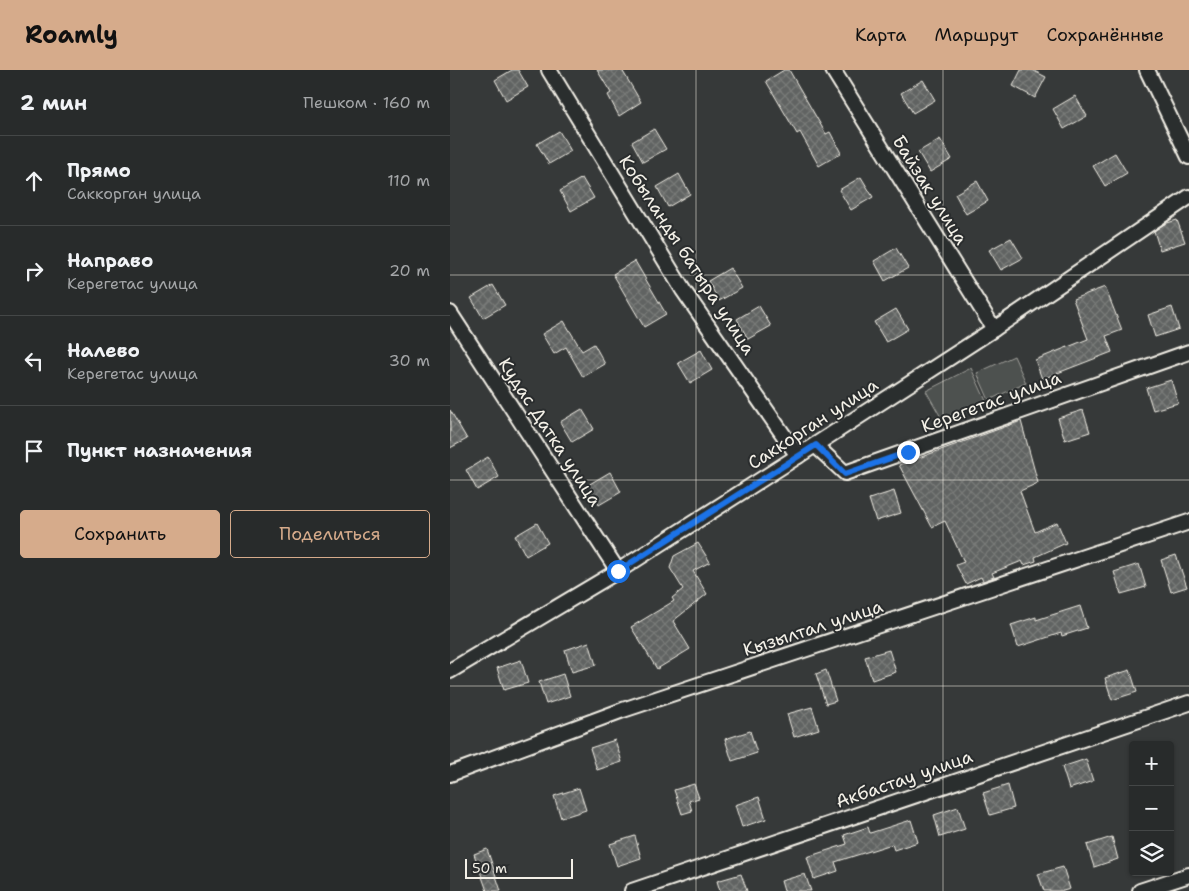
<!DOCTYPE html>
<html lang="ru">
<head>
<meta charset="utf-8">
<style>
  :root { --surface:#282b2b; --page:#303333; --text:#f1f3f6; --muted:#a5a7a9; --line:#444747; --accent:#d6ab8b }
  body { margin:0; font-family:"Shantell Sans",sans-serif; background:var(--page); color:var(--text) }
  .controls { position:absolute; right:15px; bottom:15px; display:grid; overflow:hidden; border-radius:5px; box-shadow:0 1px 4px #0004 }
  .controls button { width:45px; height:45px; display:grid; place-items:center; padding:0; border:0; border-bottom:1px solid var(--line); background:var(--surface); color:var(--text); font:25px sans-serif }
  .scale { position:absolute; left:15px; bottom:12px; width:108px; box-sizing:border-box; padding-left:5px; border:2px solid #f4f1e8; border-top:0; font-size:14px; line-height:18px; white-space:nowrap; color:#f4f1e8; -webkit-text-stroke:4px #2a2d2e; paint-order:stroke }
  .stop { position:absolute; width:15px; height:15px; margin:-11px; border:4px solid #1a73e8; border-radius:50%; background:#fff }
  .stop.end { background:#1a73e8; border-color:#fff; box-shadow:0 1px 5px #0008 }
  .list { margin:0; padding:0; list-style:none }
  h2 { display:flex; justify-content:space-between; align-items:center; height:65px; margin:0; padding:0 20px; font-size:21px }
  h2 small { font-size:16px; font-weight:400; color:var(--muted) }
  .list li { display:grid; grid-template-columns:32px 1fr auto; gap:15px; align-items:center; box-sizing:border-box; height:90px; padding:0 20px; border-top:1px solid var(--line) }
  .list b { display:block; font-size:19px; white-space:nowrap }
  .list p { margin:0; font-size:16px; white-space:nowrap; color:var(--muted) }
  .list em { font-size:16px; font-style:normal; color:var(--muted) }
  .actions { display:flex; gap:10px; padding:15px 20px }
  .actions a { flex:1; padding:11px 0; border:1px solid var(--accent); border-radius:5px; text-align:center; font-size:18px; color:var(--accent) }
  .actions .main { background:var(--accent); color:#111 }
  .icon { flex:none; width:28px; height:28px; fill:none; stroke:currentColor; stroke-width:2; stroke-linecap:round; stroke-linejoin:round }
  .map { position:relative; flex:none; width:739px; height:821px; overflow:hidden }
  header { display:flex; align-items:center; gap:30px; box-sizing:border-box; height:70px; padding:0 25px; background:var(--accent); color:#111 }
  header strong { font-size:24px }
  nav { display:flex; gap:28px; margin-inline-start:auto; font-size:18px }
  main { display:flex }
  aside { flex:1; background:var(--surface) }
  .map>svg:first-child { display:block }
  .green { fill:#4e514f; stroke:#a1a19c }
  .building { fill:url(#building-cross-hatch); stroke:#f4f1e8 }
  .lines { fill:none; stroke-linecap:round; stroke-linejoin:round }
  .street-casing { stroke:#f4f1e8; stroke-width:18 }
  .street { stroke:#2a2d2e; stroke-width:14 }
  .route { stroke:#1a73e8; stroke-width:6 }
  .grid { fill:none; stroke:#f4f1e8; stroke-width:1; stroke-opacity:0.55 }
  .labels { text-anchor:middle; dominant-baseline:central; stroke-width:4; stroke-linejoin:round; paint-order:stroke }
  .street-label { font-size:18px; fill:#f4f1e8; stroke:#2a2d2e }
</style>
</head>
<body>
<header>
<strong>Roamly</strong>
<nav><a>Карта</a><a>Маршрут</a><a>Сохранённые</a></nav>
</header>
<main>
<aside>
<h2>2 мин<small>Пешком · 160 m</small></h2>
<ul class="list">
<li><svg class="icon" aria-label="ahead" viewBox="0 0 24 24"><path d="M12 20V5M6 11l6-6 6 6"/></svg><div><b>Прямо</b><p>Саккорган улица</p></div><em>110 m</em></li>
<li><svg class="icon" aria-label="right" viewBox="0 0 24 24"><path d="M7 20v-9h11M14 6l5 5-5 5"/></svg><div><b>Направо</b><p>Керегетас улица</p></div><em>20 m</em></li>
<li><svg class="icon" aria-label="left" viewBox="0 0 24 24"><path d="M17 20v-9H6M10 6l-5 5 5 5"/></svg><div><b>Налево</b><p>Керегетас улица</p></div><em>30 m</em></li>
<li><svg class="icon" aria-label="arrive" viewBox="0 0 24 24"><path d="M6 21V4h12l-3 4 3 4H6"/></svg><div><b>Пункт назначения</b></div></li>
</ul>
<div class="actions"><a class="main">Сохранить</a><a>Поделиться</a></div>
</aside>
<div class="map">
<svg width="739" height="821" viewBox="0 0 739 821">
  <defs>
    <pattern id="building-cross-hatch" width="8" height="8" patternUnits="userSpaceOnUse" patternTransform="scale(1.25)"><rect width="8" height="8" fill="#616362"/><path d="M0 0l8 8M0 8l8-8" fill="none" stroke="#787a78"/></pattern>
  </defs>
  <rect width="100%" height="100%" fill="#363939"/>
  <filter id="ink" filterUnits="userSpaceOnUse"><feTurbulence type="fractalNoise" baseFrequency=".02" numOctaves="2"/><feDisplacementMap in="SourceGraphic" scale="10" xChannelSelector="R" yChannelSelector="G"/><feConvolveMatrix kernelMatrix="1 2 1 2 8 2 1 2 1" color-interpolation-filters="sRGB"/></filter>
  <g filter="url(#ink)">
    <g class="green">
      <path d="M 564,286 L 576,313 L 539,330 L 527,303 Z"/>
      <path d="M 521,298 L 536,331 L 492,349 L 476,321 Z"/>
    </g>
    <g class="building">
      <path d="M 62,0 L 68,0 L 78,17 L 56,30 L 45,10 Z"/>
      <path d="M 147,0 L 172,0 L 191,32 L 169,46 L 158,25 L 161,23 Z"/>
      <path d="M 334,0 L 339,0 L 376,64 L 380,62 L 391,83 L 369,96 L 350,62 L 347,64 L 316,11 Z"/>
      <path d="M 571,0 L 582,0 L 596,7 L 585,28 L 563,16 Z"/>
      <path d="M 473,10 L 485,30 L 463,43 L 451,23 Z"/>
      <path d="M 625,26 L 637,46 L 614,59 L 603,39 Z"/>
      <path d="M 204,59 L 216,79 L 193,92 L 182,72 Z"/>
      <path d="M 109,61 L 121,81 L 99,94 L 87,74 Z"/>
      <path d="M 490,69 L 502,89 L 480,102 L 468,82 Z"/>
      <path d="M 665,83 L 677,103 L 655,116 L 643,96 Z"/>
      <path d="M 229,104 L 240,124 L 218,137 L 207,117 Z"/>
      <path d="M 411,107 L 423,127 L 401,140 L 389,120 Z"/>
      <path d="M 132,108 L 144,128 L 121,141 L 110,121 Z"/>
      <path d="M 527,111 L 538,131 L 516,144 L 505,124 Z"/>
      <path d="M 727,150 L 735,172 L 710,180 L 704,161 L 714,154 Z"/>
      <path d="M 561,168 L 573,188 L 551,200 L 539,180 Z"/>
      <path d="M 446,178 L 458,198 L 435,211 L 424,191 Z"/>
      <path d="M 185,191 L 216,244 L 194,257 L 163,204 Z"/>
      <path d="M 280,198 L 292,218 L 269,231 L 258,211 Z"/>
      <path d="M 43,215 L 55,235 L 33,248 L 21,228 Z"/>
      <path d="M 655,217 L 672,260 L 656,266 L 662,282 L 592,309 L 585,290 L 638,269 L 623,229 Z"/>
      <path d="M 309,236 L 321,256 L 298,269 L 287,249 Z"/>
      <path d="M 722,237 L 729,259 L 705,267 L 698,245 Z"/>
      <path d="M 446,239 L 458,259 L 436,272 L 424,252 Z"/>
      <path d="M 114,251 L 132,281 L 144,274 L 155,294 L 133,307 L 116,277 L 104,284 L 92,264 Z"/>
      <path d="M 251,280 L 262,300 L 240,313 L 228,293 Z"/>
      <path d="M 721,310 L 728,333 L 703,340 L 696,318 Z"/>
      <path d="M 132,339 L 144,359 L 122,372 L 110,352 Z"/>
      <path d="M 0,340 L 17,369 L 0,378 Z"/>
      <path d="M 633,340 L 640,362 L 615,370 L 608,348 Z"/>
      <path d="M 571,351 L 588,413 L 570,421 L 585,462 L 607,452 L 616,473 L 585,487 L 586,491 L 574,495 L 572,491 L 542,503 L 544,507 L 533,511 L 531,507 L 516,514 L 506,495 L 514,492 L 495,451 L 482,457 L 449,395 Z"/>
      <path d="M 38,387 L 49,407 L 27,420 L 16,400 Z"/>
      <path d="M 160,402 L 171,422 L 149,435 L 138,415 Z"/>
      <path d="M 444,421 L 451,443 L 426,451 L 419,429 Z"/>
      <path d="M 87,453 L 98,473 L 76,486 L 65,466 Z"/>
      <path d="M 248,473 L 260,492 L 243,501 L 257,524 L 223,551 L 240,579 L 207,599 L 181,557 L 224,531 L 222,528 L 233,519 L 220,498 L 224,486 Z"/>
      <path d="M 726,485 L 737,517 L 721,522 L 711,490 Z"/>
      <path d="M 689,494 L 696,517 L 671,524 L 664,502 Z"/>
      <path d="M 630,536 L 637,558 L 612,566 L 611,563 L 568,577 L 561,555 L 586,547 L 586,550 Z"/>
      <path d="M 139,572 L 146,595 L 122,602 L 115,580 Z"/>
      <path d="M 439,580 L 446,602 L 422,610 L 415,587 Z"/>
      <path d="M 71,590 L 78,613 L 54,620 L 47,598 Z"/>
      <path d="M 376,600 L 386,631 L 376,634 L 366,604 Z"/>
      <path d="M 680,600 L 687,622 L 662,630 L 655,608 Z"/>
      <path d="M 113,604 L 120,626 L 96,634 L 89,612 Z"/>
      <path d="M 362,637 L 369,659 L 344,667 L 337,644 Z"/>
      <path d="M 300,661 L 307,683 L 282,691 L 275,669 Z"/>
      <path d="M 165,670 L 172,692 L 147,700 L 140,678 Z"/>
      <path d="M 636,689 L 643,711 L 619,719 L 612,697 Z"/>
      <path d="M 244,714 L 249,728 L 239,731 L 242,741 L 232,744 L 224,720 Z"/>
      <path d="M 558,715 L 564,738 L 540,745 L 533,723 Z"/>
      <path d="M 129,718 L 136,740 L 111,748 L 104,726 Z"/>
      <path d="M 309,727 L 316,749 L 292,757 L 285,735 Z"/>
      <path d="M 508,737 L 515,759 L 490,767 L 484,745 Z"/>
      <path d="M 461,750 L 468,772 L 444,780 L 442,774 L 385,792 L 388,801 L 364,809 L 357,787 L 397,774 L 394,765 L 418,757 L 420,763 Z"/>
      <path d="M 185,766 L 191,788 L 167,796 L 160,774 Z"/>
      <path d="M 662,767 L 668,789 L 644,797 L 637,775 Z"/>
      <path d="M 37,779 L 51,821 L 37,821 L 24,784 Z"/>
      <path d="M 613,797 L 620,819 L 613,821 L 594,821 L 588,804 Z"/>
      <path d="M 291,804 L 297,821 L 270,821 L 267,811 Z"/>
      <path d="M 355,804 L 361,821 L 334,821 L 331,811 Z"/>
    </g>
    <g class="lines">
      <g class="street-casing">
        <g id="street">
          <path d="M 99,0 L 233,220 L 348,386"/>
          <path d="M 383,0 L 544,259"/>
          <path d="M 697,0 L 739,87"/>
          <path d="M 0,243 L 168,501"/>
          <path d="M 365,375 L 395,403 L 739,282"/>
          <path d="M 0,601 L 168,501 L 348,386 L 544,259 L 739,127"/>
          <path d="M 0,704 L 173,640 L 739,452"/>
          <path d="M 182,821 L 739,633"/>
          <path d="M 690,821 L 739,805"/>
        </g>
      </g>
      <use href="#street" class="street"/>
    </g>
  </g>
  <g class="lines" filter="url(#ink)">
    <path class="route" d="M 168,501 L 366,375 L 395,404 L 458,382"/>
  </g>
  <path class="grid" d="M 246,0 L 246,821M 493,0 L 493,821M 0,205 L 739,205M 0,410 L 739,410M 0,616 L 739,616"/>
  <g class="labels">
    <g class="street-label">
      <text transform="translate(480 120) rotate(58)">Байзак улица</text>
      <text transform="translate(237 185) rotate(57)">Кобыланды батыра улица</text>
      <text transform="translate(541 332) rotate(-20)">Керегетас улица</text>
      <text transform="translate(363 354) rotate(-33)">Саккорган улица</text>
      <text transform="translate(100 362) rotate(57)">Кудас Датка улица</text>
      <text transform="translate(363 558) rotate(-18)">Кызылтал улица</text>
      <text transform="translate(454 709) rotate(-19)">Акбастау улица</text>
    </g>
  </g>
</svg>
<div class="controls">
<button>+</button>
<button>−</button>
<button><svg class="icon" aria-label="layers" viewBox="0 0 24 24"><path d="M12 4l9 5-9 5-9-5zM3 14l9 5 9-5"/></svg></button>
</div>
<div class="scale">50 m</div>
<div class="stop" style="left:168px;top:501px"></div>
<div class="stop end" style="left:458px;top:382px"></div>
</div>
</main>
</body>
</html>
